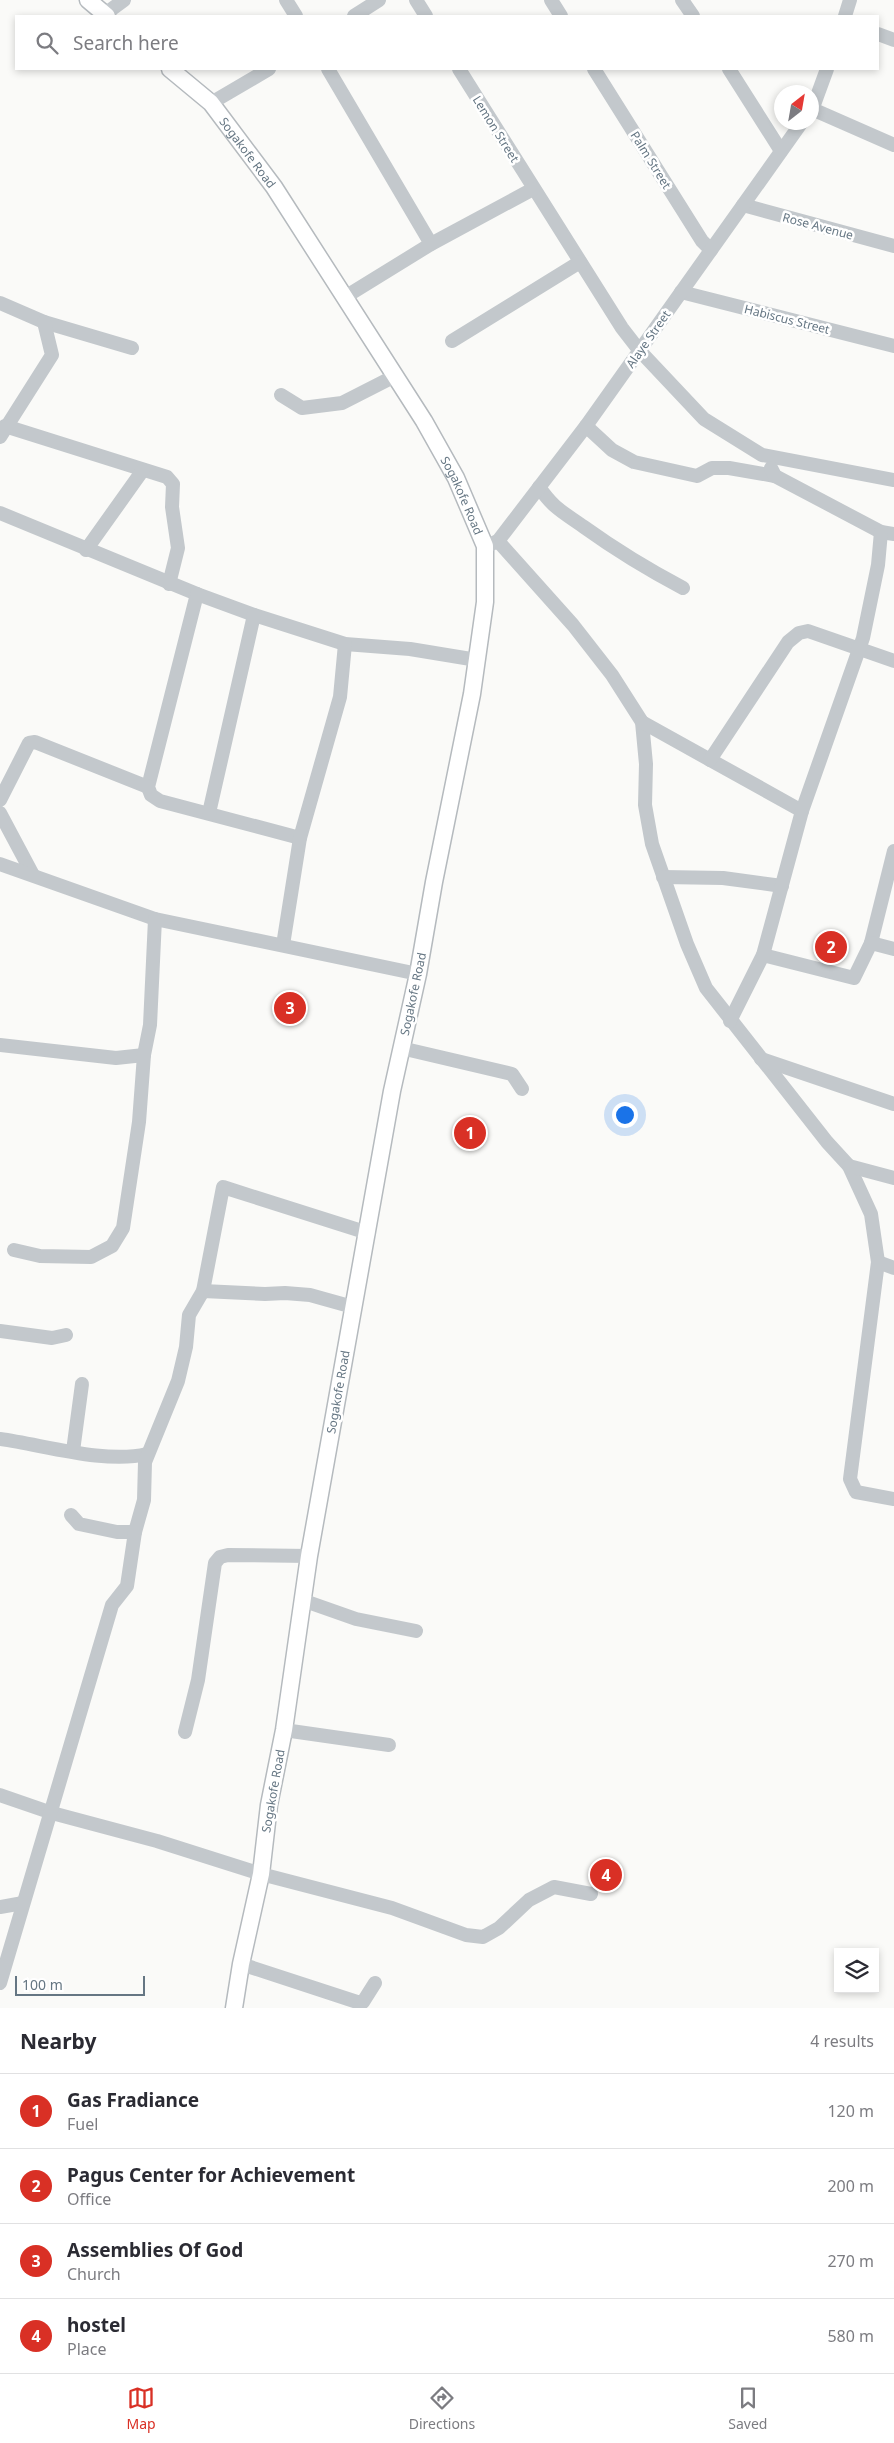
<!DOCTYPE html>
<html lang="en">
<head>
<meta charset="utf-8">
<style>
  :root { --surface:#fff; --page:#f2f2f3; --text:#2b2b33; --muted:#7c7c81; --line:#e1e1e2; --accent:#d93025 }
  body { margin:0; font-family:"Noto Sans",sans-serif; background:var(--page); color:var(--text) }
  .controls { position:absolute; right:15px; bottom:15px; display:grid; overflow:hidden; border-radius:0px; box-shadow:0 2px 8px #0003 }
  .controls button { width:45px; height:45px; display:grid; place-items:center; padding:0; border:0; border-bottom:1px solid var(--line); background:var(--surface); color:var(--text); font:25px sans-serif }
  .compass { position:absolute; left:774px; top:85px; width:45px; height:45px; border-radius:50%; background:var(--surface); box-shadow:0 2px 8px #0003; rotate:31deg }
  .scale { position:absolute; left:15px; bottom:12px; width:130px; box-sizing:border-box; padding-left:5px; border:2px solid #657683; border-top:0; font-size:14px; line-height:18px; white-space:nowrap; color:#657683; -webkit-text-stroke:4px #fff; paint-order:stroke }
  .you { position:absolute; left:624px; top:1114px; width:18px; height:18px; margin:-12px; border:4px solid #fff; border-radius:50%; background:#1a73e8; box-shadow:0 0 0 8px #1a73e833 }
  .badge { display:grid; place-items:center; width:32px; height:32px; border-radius:50%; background:var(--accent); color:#fff; font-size:16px; font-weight:700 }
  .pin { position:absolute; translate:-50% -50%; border:2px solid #fff; box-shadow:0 1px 5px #0006 }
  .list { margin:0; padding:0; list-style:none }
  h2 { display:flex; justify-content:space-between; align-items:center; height:65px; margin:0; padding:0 20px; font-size:21px }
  h2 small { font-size:16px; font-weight:400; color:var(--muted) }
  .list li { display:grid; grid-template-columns:32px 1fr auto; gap:15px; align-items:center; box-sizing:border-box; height:75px; padding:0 20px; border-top:1px solid var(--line) }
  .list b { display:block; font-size:19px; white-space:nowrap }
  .list p { margin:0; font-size:16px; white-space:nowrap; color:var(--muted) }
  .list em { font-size:16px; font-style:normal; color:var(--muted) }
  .icon { flex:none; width:28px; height:28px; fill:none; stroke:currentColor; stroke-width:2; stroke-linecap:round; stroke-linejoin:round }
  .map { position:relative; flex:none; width:894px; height:2008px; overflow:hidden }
  .search { position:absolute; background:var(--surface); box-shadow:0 2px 8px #0003; left:15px; right:15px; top:15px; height:55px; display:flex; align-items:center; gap:12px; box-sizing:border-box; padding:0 18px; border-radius:0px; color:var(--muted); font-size:19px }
  .sheet { height:365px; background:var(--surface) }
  nav { display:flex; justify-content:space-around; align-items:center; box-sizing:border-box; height:70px; border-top:1px solid var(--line); background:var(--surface); font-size:14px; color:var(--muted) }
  nav a { display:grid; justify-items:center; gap:2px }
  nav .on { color:var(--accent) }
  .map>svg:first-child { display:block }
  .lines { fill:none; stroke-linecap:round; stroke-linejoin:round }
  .major-casing { stroke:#b5babe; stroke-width:19 }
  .minor { stroke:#c3c8cc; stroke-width:14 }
  .major { stroke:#fff; stroke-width:16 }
  .labels { text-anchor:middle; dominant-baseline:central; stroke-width:5; stroke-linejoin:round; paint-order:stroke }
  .street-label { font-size:12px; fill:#657683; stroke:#fff }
</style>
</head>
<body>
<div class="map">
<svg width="894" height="2008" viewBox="0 0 894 2008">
  <rect width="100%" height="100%" fill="#fafaf8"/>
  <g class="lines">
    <g class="major-casing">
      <g id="major">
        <path d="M 88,0 L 107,16"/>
        <path id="s1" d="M 170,69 L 211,103 L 274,187 L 424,421 L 456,478 L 485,546 L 485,602 L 472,694 L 434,882 L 418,974 L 392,1091 L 309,1556 L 284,1730 L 269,1805 L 261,1874 L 241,1964 L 234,2008"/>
      </g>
    </g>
    <g class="minor">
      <path d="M 286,0 L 296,16"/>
      <path d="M 416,0 L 426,16"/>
      <path d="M 551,0 L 561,16"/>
      <path d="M 682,0 L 693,16"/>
      <path d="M 105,14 L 124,0"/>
      <path d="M 354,16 L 379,0"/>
      <path d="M 845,16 L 850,0"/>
      <path d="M 878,34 L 894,40"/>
      <path d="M 328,69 L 431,244"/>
      <path d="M 459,69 L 622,328 L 639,350 L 704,419 L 762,455 L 894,480"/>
      <path d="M 594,69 L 702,241 L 711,250"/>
      <path d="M 729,69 L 781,151"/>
      <path d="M 211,103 L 269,69"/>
      <path d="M 812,109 L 894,145"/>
      <path d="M 812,110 L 827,69"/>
      <path d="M 743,205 L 894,246"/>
      <path d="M 681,292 L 894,346"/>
      <path d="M 345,297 L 431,244 L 533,189"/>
      <path d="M 0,303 L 44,322 L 132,348"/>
      <path d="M 452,341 L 580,262"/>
      <path d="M 281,395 L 302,408 L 342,403 L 395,376"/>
      <path d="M 5,426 L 167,477 L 173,484 L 172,507 L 178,548 L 169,584"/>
      <path d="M 586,426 L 612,450 L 634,462 L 697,476 L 712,468 L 729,468 L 775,476"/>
      <path d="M 0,437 L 52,355 L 44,322"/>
      <path d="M 771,468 L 775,476 L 881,532 L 894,534"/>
      <path d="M 539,487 C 554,509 563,512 584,527 C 616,550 649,570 683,588"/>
      <path d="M 0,513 L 197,594 L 148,787 L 151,795 L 160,801 L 300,838"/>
      <path d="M 498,541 L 573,625 L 612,675 L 642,722 L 646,764 L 645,805 L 652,844 L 687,944 L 706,988 L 827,1142 L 849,1166 L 871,1214 L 878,1262 L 850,1479 L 856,1492 L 894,1499"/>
      <path d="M 491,544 L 498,541 L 586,426 L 802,122"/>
      <path d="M 86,550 L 143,470"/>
      <path d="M 197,594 L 254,615 L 345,644 L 410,649 L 477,660"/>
      <path d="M 642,722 L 802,811"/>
      <path d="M 710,760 L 788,642 L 799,633 L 808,631 L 894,661"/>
      <path d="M 0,800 L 29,743 L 35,742 L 148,787"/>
      <path d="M 0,813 L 33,875"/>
      <path d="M 209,813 L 254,615"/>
      <path d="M 0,864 L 155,919"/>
      <path d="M 663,877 L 723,878 L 782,886"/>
      <path d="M 871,943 L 894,851"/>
      <path d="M 283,945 L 300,838 L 340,697 L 345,644"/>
      <path d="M 763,955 L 854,978 L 871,943 L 894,949"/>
      <path d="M 730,1021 L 763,955 L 802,811 L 863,638 L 878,565 L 881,532"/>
      <path d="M 0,1045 L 116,1058 L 144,1055"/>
      <path d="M 401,1048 L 512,1074 L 522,1089"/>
      <path d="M 761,1059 L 894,1104"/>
      <path d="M 849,1166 L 894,1178"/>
      <path d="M 14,1250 L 40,1256 L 91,1257 L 112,1246 L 123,1228 L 139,1122 L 144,1055 L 150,1025 L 155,919 L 418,974"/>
      <path d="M 878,1262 L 894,1268"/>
      <path d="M 203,1291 L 265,1294 L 285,1293 L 310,1295 L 353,1307"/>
      <path d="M 0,1331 L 52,1338 L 66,1335"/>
      <path d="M 0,1439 C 44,1445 105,1464 147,1454"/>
      <path d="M 73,1451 L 82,1384"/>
      <path d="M 71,1515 L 79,1524 L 117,1532 L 135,1532"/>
      <path d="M 302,1600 L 356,1619 L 416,1631"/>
      <path d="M 284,1730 L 389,1745"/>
      <path d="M 185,1732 L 198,1680 L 215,1563 L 220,1557 L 228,1555 L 309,1556"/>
      <path d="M 0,1795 L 52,1813 L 157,1841 L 261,1874 L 392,1908 L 466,1935 L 483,1937 L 499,1928 L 529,1900 L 554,1887 L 591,1894"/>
      <path d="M 0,1907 L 23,1903"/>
      <path d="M 241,1964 L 357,2002 L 363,2002 L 375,1983"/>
      <path d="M 0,1983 L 112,1605 L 127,1586 L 135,1532 L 144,1500 L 145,1462 L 178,1381 L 186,1347 L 189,1315 L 203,1291 L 223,1187 L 368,1233"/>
    </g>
    <use href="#major" class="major"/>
  </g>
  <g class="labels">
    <g class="street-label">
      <text transform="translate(496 129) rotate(58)">Lemon Street</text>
      <text stroke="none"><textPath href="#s1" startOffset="115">Sogakofe Road</textPath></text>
      <text transform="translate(651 160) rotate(58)">Palm Street</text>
      <text transform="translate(818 226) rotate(15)">Rose Avenue</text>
      <text transform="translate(787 319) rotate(14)">Habiscus Street</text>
      <text transform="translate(648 339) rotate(-55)">Alaye Street</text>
      <text stroke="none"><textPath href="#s1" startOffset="520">Sogakofe Road</textPath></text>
      <text transform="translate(413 994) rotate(-78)">Sogakofe Road</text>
      <text transform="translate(338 1392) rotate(-80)">Sogakofe Road</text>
      <text transform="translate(273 1791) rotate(-80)">Sogakofe Road</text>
    </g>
  </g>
</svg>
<div class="controls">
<button><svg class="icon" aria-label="layers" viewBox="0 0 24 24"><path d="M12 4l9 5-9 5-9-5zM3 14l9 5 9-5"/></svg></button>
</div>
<svg class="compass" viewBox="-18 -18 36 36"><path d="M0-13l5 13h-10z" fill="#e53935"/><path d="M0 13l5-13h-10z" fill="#7c7c81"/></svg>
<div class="scale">100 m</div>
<div class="you"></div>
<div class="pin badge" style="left:470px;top:1133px">1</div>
<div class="pin badge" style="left:831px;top:947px">2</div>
<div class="pin badge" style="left:290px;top:1008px">3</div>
<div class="pin badge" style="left:606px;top:1875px">4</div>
<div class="search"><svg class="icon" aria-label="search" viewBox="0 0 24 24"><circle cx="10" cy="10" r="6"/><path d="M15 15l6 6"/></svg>Search here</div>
</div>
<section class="sheet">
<h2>Nearby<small>4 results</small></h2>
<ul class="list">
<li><span class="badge">1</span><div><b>Gas Fradiance</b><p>Fuel</p></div><em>120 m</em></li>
<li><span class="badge">2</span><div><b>Pagus Center for Achievement</b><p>Office</p></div><em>200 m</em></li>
<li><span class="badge">3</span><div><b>Assemblies Of God</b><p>Church</p></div><em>270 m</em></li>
<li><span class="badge">4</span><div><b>hostel</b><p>Place</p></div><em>580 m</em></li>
</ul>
</section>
<nav>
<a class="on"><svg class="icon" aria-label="map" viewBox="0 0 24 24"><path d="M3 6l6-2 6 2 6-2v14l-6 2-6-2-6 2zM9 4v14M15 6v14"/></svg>Map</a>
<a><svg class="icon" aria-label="directions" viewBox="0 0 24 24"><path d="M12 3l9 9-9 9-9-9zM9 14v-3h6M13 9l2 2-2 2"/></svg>Directions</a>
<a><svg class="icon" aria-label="saved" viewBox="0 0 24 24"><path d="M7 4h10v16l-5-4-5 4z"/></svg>Saved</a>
</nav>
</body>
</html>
